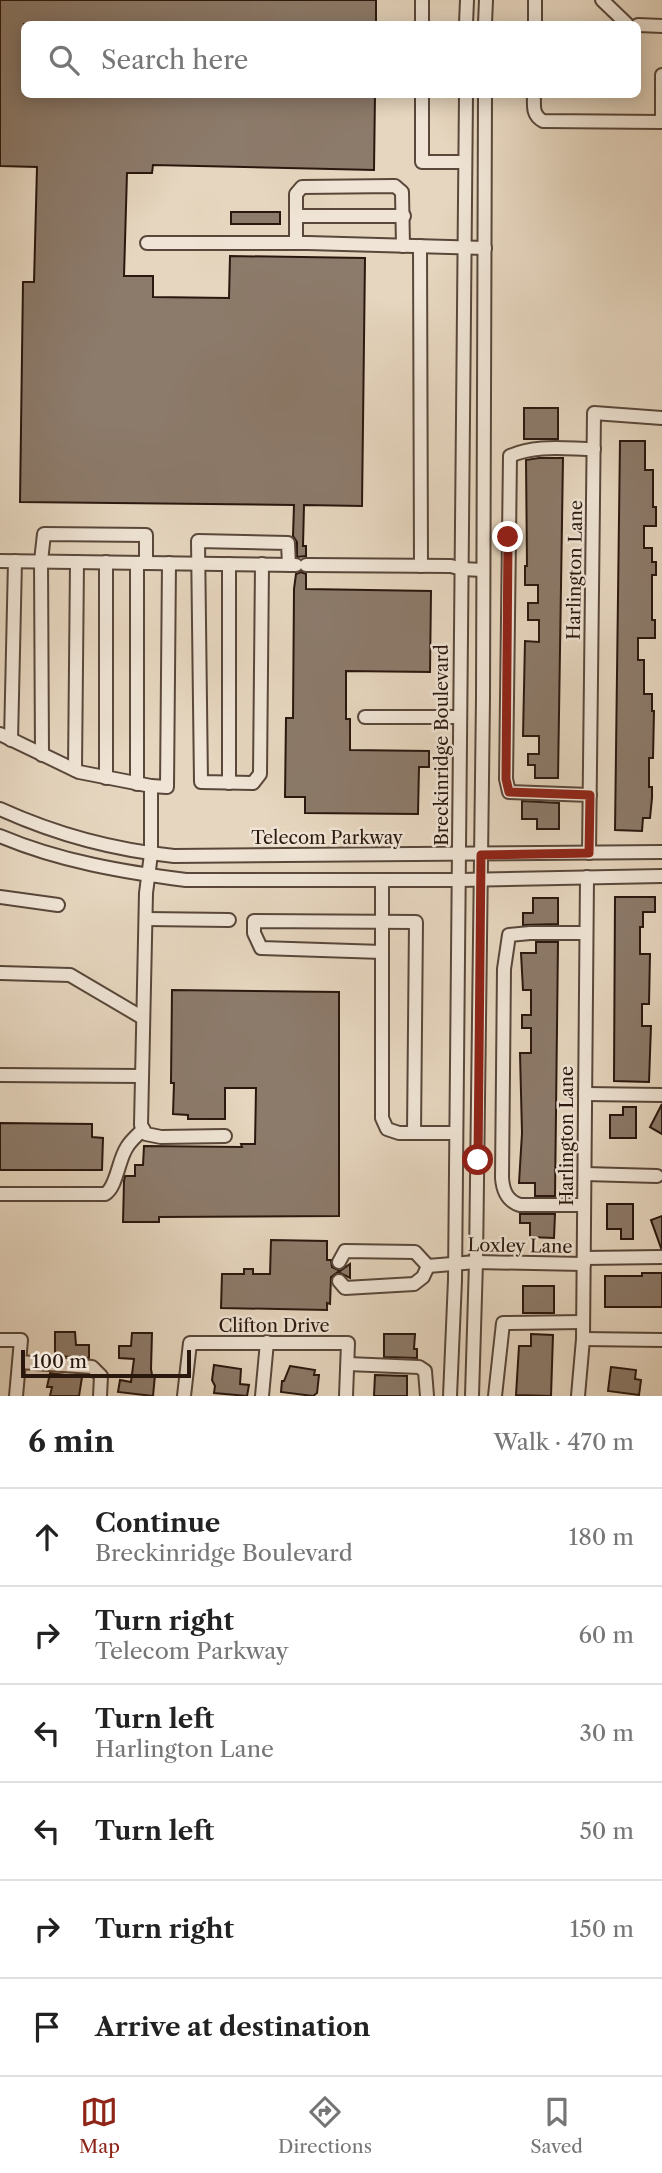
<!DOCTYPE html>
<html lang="en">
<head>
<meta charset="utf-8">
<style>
  :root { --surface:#fff; --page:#f2f2f2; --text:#222; --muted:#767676; --line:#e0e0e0; --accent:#8f2418 }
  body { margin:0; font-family:"Libre Caslon Text",serif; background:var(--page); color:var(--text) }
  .scale { position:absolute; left:21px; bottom:18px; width:170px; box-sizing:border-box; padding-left:7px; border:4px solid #2a170e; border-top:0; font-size:19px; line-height:24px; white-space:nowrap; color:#2a170e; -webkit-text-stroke:5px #efe4d5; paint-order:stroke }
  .stop { position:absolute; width:21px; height:21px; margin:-16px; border:5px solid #8f2418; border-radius:50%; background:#fff }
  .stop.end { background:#8f2418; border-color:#fff; box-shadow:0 2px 7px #0008 }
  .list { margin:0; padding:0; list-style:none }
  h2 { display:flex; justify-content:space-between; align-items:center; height:91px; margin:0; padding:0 28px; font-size:30px }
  h2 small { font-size:23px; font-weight:400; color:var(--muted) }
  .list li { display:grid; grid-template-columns:46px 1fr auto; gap:21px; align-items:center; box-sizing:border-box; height:98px; padding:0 28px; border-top:2px solid var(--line) }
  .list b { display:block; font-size:26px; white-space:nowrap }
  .list p { margin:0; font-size:23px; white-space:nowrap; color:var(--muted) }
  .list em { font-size:23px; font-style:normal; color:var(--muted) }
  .icon { flex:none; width:38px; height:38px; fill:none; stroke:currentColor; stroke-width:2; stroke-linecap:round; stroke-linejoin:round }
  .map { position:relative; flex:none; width:662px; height:1396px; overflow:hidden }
  .search { position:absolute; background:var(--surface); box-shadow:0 4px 18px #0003; left:21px; right:21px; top:21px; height:77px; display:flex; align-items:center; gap:18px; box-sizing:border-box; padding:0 24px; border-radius:10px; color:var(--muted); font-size:26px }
  .sheet { height:679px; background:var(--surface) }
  nav { display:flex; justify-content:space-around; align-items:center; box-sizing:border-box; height:98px; border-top:2px solid var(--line); background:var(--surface); font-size:19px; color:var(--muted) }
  nav a { display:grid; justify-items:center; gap:4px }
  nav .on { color:var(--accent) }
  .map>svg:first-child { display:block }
  .building { fill:#8c7a6a; stroke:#2a170e; stroke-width:2 }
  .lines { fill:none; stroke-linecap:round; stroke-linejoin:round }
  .minor-casing { stroke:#59473a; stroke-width:16 }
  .minor { stroke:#efe4d5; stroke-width:12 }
  .route { stroke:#8f2418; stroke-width:9 }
  .labels { text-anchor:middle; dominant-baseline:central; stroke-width:5; stroke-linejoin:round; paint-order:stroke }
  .street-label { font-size:18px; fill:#2a170e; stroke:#efe4d5 }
</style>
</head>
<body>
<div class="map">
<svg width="662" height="1396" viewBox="0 0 662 1396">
  <rect width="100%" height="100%" fill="#e6d6bf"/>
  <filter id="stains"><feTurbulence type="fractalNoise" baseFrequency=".00286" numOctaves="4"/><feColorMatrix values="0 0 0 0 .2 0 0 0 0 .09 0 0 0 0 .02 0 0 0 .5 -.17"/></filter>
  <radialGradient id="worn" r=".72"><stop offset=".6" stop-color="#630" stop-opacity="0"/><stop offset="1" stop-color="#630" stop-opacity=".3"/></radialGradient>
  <g class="building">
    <path d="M 0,0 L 376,0 L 376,24 L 24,24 L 24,94 L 375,94 L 374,170 L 153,165 L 152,173 L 127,173 L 124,276 L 153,276 L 153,297 L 229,298 L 230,256 L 365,258 L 362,506 L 304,505 L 303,546 L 306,546 L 306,556 L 297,557 L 297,542 L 293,536 L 294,505 L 20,502 L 23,282 L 34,282 L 37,167 L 0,166 Z"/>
    <rect x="231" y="212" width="49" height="12"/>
    <rect x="524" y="408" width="34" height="31"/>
    <path d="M 620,441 L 645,441 L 645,470 L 653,470 L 653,507 L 656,507 L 656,526 L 644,526 L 644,548 L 652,548 L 652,562 L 656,562 L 656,575 L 652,575 L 652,620 L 655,620 L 655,638 L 638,638 L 638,660 L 644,660 L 644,694 L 652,694 L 652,711 L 654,711 L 653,758 L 649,758 L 649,787 L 652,787 L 652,798 L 650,818 L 643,818 L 642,831 L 615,830 Z"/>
    <path d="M 539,458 L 563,458 L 558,778 L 535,778 L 535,765 L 528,765 L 528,754 L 539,754 L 539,736 L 523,736 L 525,641 L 539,642 L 539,620 L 528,620 L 528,603 L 538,603 L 538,585 L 525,585 L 525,566 L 527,566 L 526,460 Z"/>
    <path d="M 301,572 L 306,574 L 306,589 L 431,591 L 430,672 L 346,671 L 346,719 L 350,719 L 350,750 L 429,751 L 429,767 L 419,767 L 418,814 L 305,813 L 305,797 L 285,797 L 286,718 L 293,718 L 294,589 L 296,574 Z"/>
    <path d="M 522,801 L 559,803 L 559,829 L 537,829 L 537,819 L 522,819 Z"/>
    <path d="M 615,897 L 655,897 L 655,912 L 643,912 L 643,927 L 640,927 L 640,954 L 650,954 L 649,1004 L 642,1004 L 642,1026 L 651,1026 L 649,1082 L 614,1081 Z"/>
    <path d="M 533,898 L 558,898 L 558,924 L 523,925 L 523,913 L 533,913 Z"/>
    <path d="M 536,942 L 558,942 L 555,1196 L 535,1196 L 535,1183 L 519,1183 L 522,1133 L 520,1053 L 531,1053 L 531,1028 L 522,1028 L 522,1015 L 531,1015 L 531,990 L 523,990 L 521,953 L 536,953 Z"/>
    <path d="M 172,990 L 339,992 L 339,1216 L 159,1217 L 159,1222 L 123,1222 L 124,1181 L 125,1176 L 135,1176 L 135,1165 L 143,1165 L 144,1146 L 242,1147 L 241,1144 L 255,1144 L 256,1088 L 225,1088 L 225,1119 L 188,1119 L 188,1115 L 173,1114 L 174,1083 L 171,1083 Z"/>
    <path d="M 662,1104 L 662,1134 L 650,1127 Z"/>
    <path d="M 623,1107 L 636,1107 L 636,1138 L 610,1138 L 610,1115 L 623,1115 Z"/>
    <path d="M 0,1123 L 92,1124 L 92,1137 L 103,1138 L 102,1170 L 0,1170 Z"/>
    <path d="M 607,1204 L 633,1204 L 633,1239 L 621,1239 L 621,1229 L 607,1229 Z"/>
    <path d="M 520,1214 L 555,1214 L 554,1238 L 530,1237 L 530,1223 L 520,1223 Z"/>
    <path d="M 662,1216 L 662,1247 L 661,1248 L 651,1220 Z"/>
    <path d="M 271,1240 L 327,1241 L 327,1260 L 331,1260 L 332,1267 L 340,1271 L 350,1264 L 350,1278 L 338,1272 L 331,1277 L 330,1304 L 327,1303 L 327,1310 L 221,1308 L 222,1274 L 244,1274 L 244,1269 L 253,1269 L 253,1274 L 270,1274 Z"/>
    <path d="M 642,1273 L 662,1273 L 662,1307 L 605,1307 L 605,1276 L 642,1276 Z"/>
    <rect x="523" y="1286" width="31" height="27"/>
    <path d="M 55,1332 L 75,1332 L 76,1345 L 89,1345 L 89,1358 L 55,1356 Z"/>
    <path d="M 132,1333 L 152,1333 L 151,1369 L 152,1375 L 155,1375 L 153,1396 L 118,1392 L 120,1380 L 131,1382 L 134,1359 L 119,1358 L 119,1346 L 131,1346 Z"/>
    <path d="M 384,1334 L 415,1334 L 414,1349 L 417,1349 L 417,1358 L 384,1357 Z"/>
    <path d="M 531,1334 L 553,1335 L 551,1396 L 516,1395 L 519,1346 L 531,1346 Z"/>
    <path d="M 214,1365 L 241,1369 L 240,1384 L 249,1385 L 247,1396 L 214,1393 L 215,1386 L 212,1380 Z"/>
    <path d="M 290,1366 L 315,1370 L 314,1375 L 319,1375 L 317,1393 L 313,1396 L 281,1392 L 282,1381 L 284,1381 Z"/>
    <path d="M 611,1367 L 636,1370 L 635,1379 L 641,1380 L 639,1395 L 608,1391 Z"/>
    <path d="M 50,1373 L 82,1377 L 79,1396 L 50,1396 L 52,1387 L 47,1387 Z"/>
    <path d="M 375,1375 L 407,1376 L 407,1396 L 374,1396 Z"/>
  </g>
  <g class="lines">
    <g class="minor-casing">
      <g id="minor">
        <path d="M 602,0 L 627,24"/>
        <path d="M 422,24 L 422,0"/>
        <path d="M 466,24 L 467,0"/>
        <path d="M 485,24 L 486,0"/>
        <path d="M 535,24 L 535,0"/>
        <path d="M 638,25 L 662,26"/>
        <path d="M 422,94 L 422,162 L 465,162"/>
        <path d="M 534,94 C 534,106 532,115 543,121 L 662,122"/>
        <path d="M 662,122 L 662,75"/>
        <path d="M 296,216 L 404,216"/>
        <path d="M 147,243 L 308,243 L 485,248"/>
        <path d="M 296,243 L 296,194 L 302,187 L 395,186 L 402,192 L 403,246"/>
        <path d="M 420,246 L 421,566"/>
        <path d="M 0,561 L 296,565"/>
        <path d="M 229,564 L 229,783"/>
        <path d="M 262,564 L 260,774 L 253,783 L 201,782 L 198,541 L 288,543 L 289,565"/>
        <path d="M 306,565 L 451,566 L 462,569 L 483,570"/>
        <path d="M 365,717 L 460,717"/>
        <path d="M 0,734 L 79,772 L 151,786 L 151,854 L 146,893 L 141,1125 L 146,1134 L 161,1137 L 225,1136"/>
        <path d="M 11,740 L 15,561"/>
        <path d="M 42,755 L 41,561 L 44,534 L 146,535 L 146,563"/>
        <path d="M 75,770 L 77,562"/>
        <path d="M 106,778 L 106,562"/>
        <path d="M 137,784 L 137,563"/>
        <path d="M 151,786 L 167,787 L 169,563"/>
        <path d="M 590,795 L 509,792 L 506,779 L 510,456 C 536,444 567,449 594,449"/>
        <path d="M 0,809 C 55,834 114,850 174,856 L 662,852"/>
        <path d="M 0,836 C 59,861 123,872 186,880 L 459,880 L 662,876"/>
        <path d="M 589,853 L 594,413 L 662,418"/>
        <path d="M 382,880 L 382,1118 L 387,1129 L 399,1133 L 456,1133"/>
        <path d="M 0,897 L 58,905"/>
        <path d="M 146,919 L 229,920"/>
        <path d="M 382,952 L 261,948 L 254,933 L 254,921 L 416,922 L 414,1133"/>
        <path d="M 0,973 L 70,975 L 143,1018"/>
        <path d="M 0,1075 L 142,1076"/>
        <path d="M 585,1094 L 662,1095"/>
        <path d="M 585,1174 L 657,1176"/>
        <path d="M 0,1194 L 105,1194 C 117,1187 118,1160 127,1147 C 131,1140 138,1135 143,1129"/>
        <path d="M 584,1205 L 520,1205 C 507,1201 503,1191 502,1178 L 504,969 L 509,935 L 530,933 L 586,933"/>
        <path d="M 584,1258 L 662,1257"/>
        <path d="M 339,1262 L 345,1251 L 415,1252 L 428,1266 L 423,1277 L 414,1284 L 345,1288 L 339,1281"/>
        <path d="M 428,1266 L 476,1262 L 584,1264"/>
        <path d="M 583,1339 L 662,1340"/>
        <path d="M 0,1340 L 21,1340 L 16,1396"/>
        <path d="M 20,1362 L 92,1367 L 101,1376 L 100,1396"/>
        <path d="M 348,1364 L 419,1367 L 425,1371 L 427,1396"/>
        <path d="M 184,1396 L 190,1343 L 348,1343 L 346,1396"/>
        <path d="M 262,1396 L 267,1342"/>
        <path d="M 450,1396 L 455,1280 L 466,94"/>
        <path d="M 472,1396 L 476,1262 L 483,698 L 485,94"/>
        <path d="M 495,1396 L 503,1323 L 583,1322"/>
        <path d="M 578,1396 L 583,1339 L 587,877"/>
      </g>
    </g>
    <use href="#minor" class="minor"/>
  </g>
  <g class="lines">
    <path class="route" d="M 478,1160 L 481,855 L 589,853 L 590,795 L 509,792 L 506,779 L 508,537"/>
  </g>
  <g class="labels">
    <g class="street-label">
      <text transform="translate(575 570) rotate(-89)">Harlington Lane</text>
      <text transform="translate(442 745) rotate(-90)">Breckinridge Boulevard</text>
      <text x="327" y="838">Telecom Parkway</text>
      <text transform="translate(567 1136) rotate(-90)">Harlington Lane</text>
      <text transform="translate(520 1246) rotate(1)">Loxley Lane</text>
      <text x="274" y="1326">Clifton Drive</text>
    </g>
  </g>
  <rect width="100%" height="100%" filter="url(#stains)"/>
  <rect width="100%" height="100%" fill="url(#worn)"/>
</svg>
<div class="scale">100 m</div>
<div class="stop" style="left:478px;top:1160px"></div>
<div class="stop end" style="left:508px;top:537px"></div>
<div class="search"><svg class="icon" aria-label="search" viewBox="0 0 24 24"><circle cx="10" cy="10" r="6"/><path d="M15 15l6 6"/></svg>Search here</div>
</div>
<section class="sheet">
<h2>6 min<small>Walk · 470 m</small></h2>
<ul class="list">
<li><svg class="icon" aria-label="ahead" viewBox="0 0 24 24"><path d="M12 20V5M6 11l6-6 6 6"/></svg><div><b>Continue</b><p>Breckinridge Boulevard</p></div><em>180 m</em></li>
<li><svg class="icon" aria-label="right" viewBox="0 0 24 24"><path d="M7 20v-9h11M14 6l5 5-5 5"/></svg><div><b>Turn right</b><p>Telecom Parkway</p></div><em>60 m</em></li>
<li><svg class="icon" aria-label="left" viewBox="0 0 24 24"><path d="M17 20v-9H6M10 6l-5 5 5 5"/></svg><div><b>Turn left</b><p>Harlington Lane</p></div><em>30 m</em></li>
<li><svg class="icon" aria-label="left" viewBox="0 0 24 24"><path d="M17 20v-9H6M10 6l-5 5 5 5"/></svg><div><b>Turn left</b></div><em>50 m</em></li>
<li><svg class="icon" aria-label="right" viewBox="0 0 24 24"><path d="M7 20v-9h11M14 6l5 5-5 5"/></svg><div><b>Turn right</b></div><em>150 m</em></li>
<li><svg class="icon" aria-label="arrive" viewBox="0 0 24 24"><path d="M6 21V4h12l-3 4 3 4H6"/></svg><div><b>Arrive at destination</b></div></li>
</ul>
</section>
<nav>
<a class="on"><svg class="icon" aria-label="map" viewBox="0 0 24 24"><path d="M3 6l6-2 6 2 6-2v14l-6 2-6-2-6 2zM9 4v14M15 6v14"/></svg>Map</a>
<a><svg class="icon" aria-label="directions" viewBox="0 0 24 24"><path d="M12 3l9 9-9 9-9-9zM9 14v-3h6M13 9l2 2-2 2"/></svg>Directions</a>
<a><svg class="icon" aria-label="saved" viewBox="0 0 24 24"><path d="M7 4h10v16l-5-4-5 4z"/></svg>Saved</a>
</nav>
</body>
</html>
